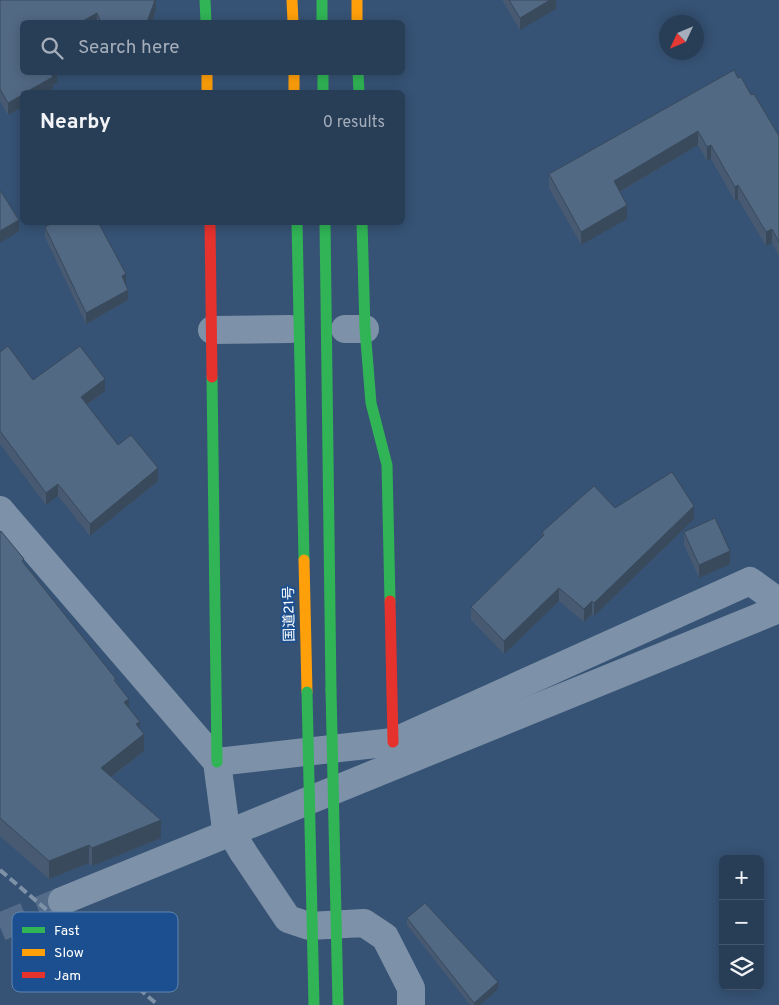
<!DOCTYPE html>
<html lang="en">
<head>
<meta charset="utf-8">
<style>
  :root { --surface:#283e57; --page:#344961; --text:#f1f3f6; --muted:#a5aeba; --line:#44576d }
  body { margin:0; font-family:Overpass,"Noto Sans JP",sans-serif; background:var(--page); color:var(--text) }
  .controls { position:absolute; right:15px; bottom:15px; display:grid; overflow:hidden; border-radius:8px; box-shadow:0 2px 12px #0003 }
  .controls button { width:45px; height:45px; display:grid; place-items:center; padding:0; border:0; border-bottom:1px solid var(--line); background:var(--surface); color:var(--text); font:25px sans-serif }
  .compass { position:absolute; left:659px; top:15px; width:45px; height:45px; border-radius:50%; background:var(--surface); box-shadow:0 2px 12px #0003; rotate:226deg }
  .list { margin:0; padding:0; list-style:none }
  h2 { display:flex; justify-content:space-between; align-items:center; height:65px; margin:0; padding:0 20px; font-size:21px }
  h2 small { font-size:16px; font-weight:400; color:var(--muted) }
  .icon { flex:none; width:28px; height:28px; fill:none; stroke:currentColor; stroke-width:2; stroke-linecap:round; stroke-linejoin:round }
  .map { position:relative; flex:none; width:779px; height:1005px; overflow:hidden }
  .search { position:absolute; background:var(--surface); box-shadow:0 2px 12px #0003; left:20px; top:20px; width:385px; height:55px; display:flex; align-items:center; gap:12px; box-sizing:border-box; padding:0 18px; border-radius:8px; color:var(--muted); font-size:19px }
  .panel { position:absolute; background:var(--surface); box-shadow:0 2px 12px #0003; left:20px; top:90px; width:385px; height:135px; border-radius:8px }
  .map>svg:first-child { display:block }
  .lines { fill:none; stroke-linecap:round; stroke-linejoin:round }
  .street-tunnel { stroke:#546c89; stroke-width:28; stroke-dasharray:28 14; stroke-linecap:butt }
  .street { stroke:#7d92a8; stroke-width:28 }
  .fast { stroke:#30b455; stroke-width:11 }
  .slow { stroke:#ff9f0a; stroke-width:11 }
  .jam { stroke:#e5322d; stroke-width:11 }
  .rail { stroke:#7e92a7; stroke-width:4; stroke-dasharray:9 4; stroke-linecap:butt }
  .street-bridge { stroke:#7d92a8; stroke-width:28 }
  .fast-bridge { stroke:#30b455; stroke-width:11 }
  .wall { fill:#475a72 }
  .shaded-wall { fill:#394a5c }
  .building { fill:#526984; stroke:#394a5c }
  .labels { text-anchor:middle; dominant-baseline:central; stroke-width:4; stroke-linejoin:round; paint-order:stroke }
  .street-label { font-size:14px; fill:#fff; stroke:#1b4f8f }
  .key { fill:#1b4f8f; stroke:#5f84b1; stroke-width:1 }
  .key-label { font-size:14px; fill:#fff }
</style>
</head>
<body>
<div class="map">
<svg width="779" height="1005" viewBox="0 0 779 1005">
  <rect width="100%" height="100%" fill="#365274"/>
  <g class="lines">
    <path class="street-tunnel" d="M 0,927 L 62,901"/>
    <g class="street">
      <path d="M 345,329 L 365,329"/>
      <path d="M 212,330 L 290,329"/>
      <path d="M 0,510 L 217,762 L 225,822"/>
      <path d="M 217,762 L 393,742 L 750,581 L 779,602"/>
      <path d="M 243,852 L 288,919 L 309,926 L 364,923 L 385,937 L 411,988 L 411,1005"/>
      <path d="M 62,901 L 779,609"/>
    </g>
    <g class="fast">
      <path d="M 205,0 L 206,22"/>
      <path d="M 322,0 L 322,22"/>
      <path d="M 323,72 L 323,92"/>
      <path d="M 358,72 L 359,92"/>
      <path d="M 297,222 L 304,560"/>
      <path d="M 325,222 L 331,690"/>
      <path d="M 362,222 L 365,329 L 371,403 L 387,465 L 390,601"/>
      <path d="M 212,377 L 217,762"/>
    </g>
    <g class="slow">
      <path d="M 292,0 L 293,22"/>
      <path d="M 357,0 L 357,22"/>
      <path d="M 207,72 L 207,92"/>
      <path d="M 294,72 L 294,92"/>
      <path d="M 304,560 L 307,692"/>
    </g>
    <g class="jam">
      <path d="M 210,222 L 212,377"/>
      <path d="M 390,601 L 393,742"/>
    </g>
    <path class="rail" d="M 0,870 L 158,1005"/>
    <path class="street-bridge" d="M 225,822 L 243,852"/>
    <g class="fast-bridge">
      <path d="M 331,690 L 338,1005"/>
      <path d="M 307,692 L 314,1005"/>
    </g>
  </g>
  <g class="wall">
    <path d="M 0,0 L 156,0 L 156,10 L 152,22 L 22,22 L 57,72 L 57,83 L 53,85 L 53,89 L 8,115 L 0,101 Z"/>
    <path d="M 502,0 L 556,0 L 556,9 L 520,30 Z"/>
    <path d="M 738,78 L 751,95 L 779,136 L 779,256 L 772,243 L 766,246 L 738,199 L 735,201 L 711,159 L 707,161 L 698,145 L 620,192 L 627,219 L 581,245 L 549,188 L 549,174 Z"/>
    <path d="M 45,227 L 126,284 L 125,284 L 128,300 L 86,324 L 45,237 Z"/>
    <path d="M 0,352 L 33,380 L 105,391 L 87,405 L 118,445 L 158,481 L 90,536 L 58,496 L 46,505 L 0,444 Z"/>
    <path d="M 615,508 L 694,519 L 594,616 L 592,614 L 584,622 L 559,601 L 504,654 L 471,620 L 471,607 L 542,537 L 542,532 Z"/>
    <path d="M 0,532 L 116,682 L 140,729 L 144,751 L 112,777 L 161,838 L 92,866 L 89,863 L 49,879 L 0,836 Z"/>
    <path d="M 684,532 L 730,564 L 699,578 L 684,545 Z"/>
    <path d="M 407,918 L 498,989 L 480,1005 L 470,1005 L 407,925 Z"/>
  </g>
  <g class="shaded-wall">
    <path d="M 155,0 L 156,0 L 156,10 L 152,22 L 147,22 Z"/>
    <path d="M 550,0 L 556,0 L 556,9 L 520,30 L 520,18 Z"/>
    <path d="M 97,13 L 97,22 L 81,22 Z"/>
    <path d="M 54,72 L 57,72 L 57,83 L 53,85 L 53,89 L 47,92 L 26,92 Z"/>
    <path d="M 22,95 L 22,107 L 8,115 L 8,103 Z"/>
    <path d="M 698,131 L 698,145 L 614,195 L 614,181 Z"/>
    <path d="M 711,145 L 711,159 L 707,161 L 707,147 Z"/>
    <path d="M 738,185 L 738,199 L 735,201 L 735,187 Z"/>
    <path d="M 627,205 L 627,219 L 581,245 L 581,232 Z"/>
    <path d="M 19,220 L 19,231 L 0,243 L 0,231 Z"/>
    <path d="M 772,229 L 772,243 L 766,246 L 766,232 Z"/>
    <path d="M 126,274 L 126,284 L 122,287 L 122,276 Z"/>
    <path d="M 128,290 L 128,300 L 86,324 L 86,313 Z"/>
    <path d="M 105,379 L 105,391 L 81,409 L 81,397 Z"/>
    <path d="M 158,468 L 158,481 L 90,536 L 90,524 Z"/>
    <path d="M 58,484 L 58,496 L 46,505 L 46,493 Z"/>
    <path d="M 694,506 L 694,519 L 594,616 L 594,603 Z"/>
    <path d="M 730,551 L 730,564 L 699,578 L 699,565 Z"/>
    <path d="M 559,588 L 559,601 L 504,654 L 504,641 Z"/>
    <path d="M 592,601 L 592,614 L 584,622 L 584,609 Z"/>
    <path d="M 129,699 L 129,717 L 124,702 Z"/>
    <path d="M 140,722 L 140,737 L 144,734 L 144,751 L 101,785 L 101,768 L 136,724 Z"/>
    <path d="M 161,820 L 161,838 L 92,866 L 92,848 Z"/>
    <path d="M 89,845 L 89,863 L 49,879 L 49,861 Z"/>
    <path d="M 498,982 L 498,989 L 480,1005 L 474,1005 L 474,1003 Z"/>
  </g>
  <g class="building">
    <path d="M 0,0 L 155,0 L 147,22 L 148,22 L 101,22 L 97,13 L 81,22 L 22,22 L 22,72 L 54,72 L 51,74 L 53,77 L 26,92 L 22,92 L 22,95 L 8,103 L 0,89 Z"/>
    <path d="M 509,0 L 550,0 L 520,18 Z"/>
    <path d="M 734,70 L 738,78 L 741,77 L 751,95 L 754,94 L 779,136 L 779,242 L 772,229 L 766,232 L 738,185 L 735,187 L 711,145 L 707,147 L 698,131 L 614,181 L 627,205 L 581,232 L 549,174 Z"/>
    <path d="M 0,190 L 19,220 L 0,231 Z"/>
    <path d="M 54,222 L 98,222 L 126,274 L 122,276 L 128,290 L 86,313 L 45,227 Z"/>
    <path d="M 8,346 L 33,380 L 80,346 L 105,379 L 81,397 L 118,445 L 131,435 L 158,468 L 90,524 L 58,484 L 46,493 L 0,431 L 0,352 Z"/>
    <path d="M 672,472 L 694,506 L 594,603 L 592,601 L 584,609 L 559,588 L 504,641 L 471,607 L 544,535 L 542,532 L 594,486 L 615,508 Z"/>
    <path d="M 715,518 L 730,551 L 699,565 L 684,532 Z"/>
    <path d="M 1,531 L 24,559 L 22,561 L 116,679 L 114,680 L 129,699 L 124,702 L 140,722 L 136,724 L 144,734 L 101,768 L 161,820 L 92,848 L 89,845 L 49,861 L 0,818 L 0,532 Z"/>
    <path d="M 425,903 L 498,982 L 474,1003 L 407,918 Z"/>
  </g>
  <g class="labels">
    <g class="street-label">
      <text transform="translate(290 614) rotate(-91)">国道21号</text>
    </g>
  </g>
  <rect x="12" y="912" width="166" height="80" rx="8" class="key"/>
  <rect x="22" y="927" width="23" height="6" fill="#30b455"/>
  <rect x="22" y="949" width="23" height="7" fill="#ff9f0a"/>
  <rect x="22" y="972" width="23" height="6" fill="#e5322d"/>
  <g class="key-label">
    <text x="54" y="935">Fast</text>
    <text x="54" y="957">Slow</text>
    <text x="54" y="980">Jam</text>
  </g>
</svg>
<div class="controls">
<button>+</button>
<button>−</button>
<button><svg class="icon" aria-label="layers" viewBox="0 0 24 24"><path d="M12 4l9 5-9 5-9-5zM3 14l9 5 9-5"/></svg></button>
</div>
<svg class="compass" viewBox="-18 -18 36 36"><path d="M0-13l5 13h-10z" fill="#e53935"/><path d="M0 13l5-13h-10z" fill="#a5aeba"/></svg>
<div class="search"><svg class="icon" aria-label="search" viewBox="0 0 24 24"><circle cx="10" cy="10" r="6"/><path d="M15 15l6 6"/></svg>Search here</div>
<section class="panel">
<h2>Nearby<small>0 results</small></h2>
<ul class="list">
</ul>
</section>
</div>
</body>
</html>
